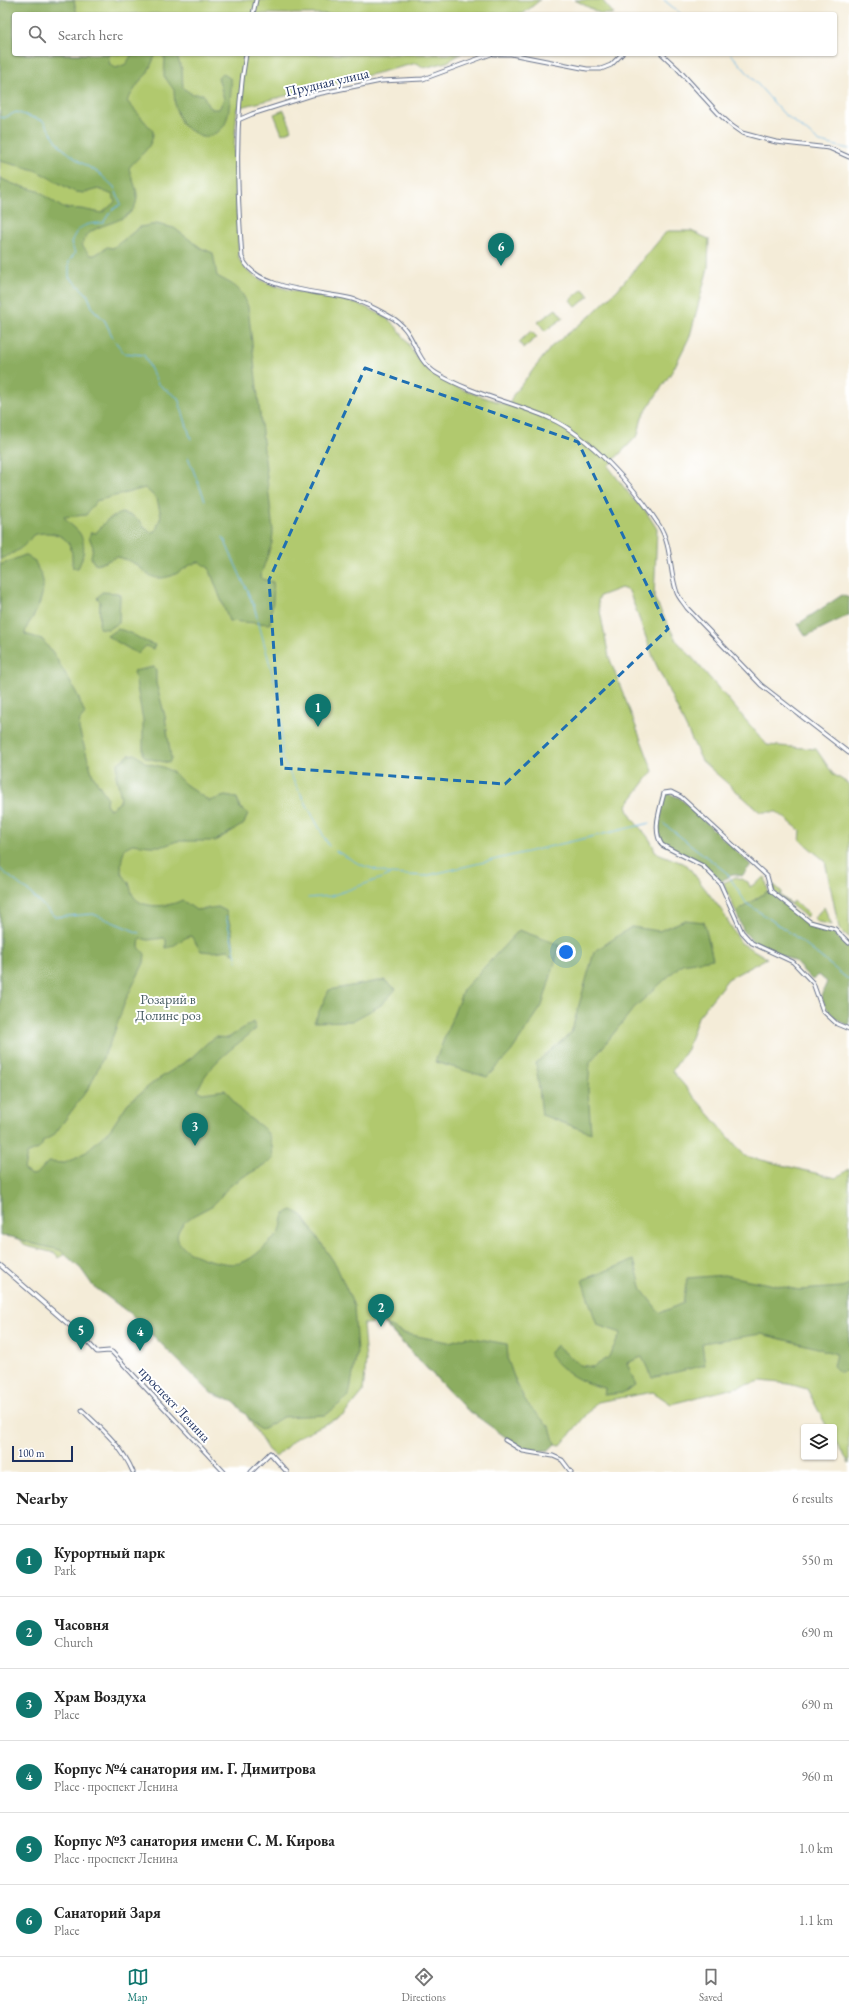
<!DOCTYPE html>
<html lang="en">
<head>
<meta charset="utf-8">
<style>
  :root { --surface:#fff; --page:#f2f2f2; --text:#222; --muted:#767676; --line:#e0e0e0; --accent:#0f766e }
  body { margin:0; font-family:"EB Garamond",serif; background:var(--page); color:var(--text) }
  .controls { position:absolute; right:12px; bottom:12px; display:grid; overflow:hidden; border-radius:4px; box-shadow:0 1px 3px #0004 }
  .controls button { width:36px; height:36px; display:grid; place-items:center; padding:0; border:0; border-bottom:1px solid var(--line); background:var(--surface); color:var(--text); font:20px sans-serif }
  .scale { position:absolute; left:12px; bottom:10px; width:61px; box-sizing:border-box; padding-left:4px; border:2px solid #1b2f5e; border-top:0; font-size:11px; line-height:14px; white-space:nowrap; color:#1b2f5e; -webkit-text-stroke:3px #fff; paint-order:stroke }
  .you { position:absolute; left:566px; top:952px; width:14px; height:14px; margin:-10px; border:3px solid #fff; border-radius:50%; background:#1a73e8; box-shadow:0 0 0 6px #1a73e833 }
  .badge { display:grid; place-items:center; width:26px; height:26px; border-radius:50%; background:var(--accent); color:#fff; font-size:13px; font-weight:700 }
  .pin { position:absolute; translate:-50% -33px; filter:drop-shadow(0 1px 2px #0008) }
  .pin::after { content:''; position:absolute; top:21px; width:14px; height:12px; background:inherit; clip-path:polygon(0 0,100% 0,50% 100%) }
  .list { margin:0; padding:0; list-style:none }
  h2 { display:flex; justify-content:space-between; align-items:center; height:52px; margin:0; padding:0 16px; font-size:17px }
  h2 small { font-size:13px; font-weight:400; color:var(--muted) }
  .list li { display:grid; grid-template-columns:26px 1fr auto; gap:12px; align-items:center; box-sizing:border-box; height:72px; padding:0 16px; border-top:1px solid var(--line) }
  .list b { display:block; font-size:15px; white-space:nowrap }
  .list p { margin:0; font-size:13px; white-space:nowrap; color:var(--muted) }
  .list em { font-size:13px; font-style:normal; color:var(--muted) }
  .icon { flex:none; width:22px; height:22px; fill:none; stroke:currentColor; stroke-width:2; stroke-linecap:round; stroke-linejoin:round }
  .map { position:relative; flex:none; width:849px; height:1472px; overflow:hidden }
  .search { position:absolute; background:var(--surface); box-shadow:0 1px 3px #0004; left:12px; right:12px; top:12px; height:44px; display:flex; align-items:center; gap:10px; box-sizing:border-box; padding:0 14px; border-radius:4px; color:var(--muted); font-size:15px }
  .sheet { height:484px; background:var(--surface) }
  nav { display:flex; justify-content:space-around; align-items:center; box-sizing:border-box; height:56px; border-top:1px solid var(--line); background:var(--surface); font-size:11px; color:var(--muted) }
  nav a { display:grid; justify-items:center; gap:2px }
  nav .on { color:var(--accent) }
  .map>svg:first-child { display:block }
  .green { fill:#b1c96e; stroke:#667c66 }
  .forest { fill:#8cad61; stroke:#546e60 }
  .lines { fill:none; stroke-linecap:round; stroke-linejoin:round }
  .stream { stroke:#6eb8e7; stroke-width:1 }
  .street-casing { stroke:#677189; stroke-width:5 }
  .street { stroke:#fff; stroke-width:3 }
  .marked { fill:none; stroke:#1f6fb2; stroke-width:3; stroke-dasharray:8 5; stroke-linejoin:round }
  .labels { text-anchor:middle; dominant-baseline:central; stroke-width:4; stroke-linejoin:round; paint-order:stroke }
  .street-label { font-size:14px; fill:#1b2f5e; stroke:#fff }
  .park-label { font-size:14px; fill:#485d63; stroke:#fff }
</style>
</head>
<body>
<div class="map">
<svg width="849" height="1472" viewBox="0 0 849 1472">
  <rect width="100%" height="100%" fill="#fff"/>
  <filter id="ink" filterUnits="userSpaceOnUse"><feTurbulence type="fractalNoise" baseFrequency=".025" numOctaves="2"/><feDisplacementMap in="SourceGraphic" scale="8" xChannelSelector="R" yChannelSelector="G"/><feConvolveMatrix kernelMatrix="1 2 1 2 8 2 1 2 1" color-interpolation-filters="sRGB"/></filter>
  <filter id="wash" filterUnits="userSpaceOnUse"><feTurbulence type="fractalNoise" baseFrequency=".012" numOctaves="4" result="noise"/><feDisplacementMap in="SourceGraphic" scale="16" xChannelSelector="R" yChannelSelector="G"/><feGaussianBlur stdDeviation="0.9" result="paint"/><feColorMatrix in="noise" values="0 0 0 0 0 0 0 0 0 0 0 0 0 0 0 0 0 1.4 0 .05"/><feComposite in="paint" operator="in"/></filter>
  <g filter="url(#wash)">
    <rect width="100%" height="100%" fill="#f4ecd8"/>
    <g class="green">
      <path d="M 0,0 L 540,0 L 523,14 L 14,14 L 14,54 L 461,54 L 447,62 L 424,68 L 417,63 L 237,108 L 234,149 L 239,259 C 256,295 327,292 360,305 C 369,309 382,314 390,321 C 405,333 411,353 424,366 C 446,388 481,395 509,406 L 513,395 L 552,346 L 589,317 L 618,289 L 667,231 L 691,231 L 709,239 L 708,268 L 690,336 L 673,370 L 642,417 L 638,435 L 608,466 L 633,499 L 645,510 L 657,529 L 654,598 L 676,640 L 697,663 L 767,745 L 816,749 L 833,774 L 849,784 L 849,938 L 839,928 L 825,861 L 800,840 L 801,831 L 777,812 L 760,812 L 702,761 L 655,662 L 629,591 L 621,588 L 600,596 L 598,601 L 609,657 L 653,771 L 627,805 C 630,825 651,832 655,852 L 687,865 L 722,911 L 741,943 L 767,958 L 728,979 L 698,1017 L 687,1049 L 672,1071 L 745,1156 L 836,1178 L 849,1169 L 849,1463 L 834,1439 L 834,1427 L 827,1427 L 807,1389 L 789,1384 L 761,1381 L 671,1404 L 653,1392 L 597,1402 L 561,1445 L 555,1444 L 549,1450 L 534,1451 L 465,1408 L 383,1323 L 363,1324 L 366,1361 L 363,1392 L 344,1415 L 296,1438 L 276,1457 L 268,1450 L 230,1389 L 71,1249 L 59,1258 L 55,1253 L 26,1246 L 0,1221 Z"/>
      <path d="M 575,0 L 602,0 L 614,14 L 601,14 Z"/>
      <path d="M 284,110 L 292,130 L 282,134 L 274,114 Z"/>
      <path d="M 583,289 L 589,296 L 576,307 L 570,300 Z"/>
      <path d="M 556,309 L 563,318 L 545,331 L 538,322 Z"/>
      <path d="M 531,331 L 537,337 L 524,348 L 519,342 Z"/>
      <path d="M 736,877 L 748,882 L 750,887 L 765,877 L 768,891 L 736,912 L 723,883 Z"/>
      <path d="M 774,885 L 782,892 L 780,895 L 791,904 L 793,901 L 809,914 L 806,917 L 772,890 Z"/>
      <path d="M 824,907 L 832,925 L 818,922 L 814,918 Z"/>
    </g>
    <g class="forest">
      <path d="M 0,0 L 74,0 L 77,14 L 14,14 L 14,54 L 108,54 L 110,65 L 116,68 L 126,64 L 132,54 L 156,54 L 147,74 L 140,81 L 127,101 L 153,131 C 154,148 138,156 129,168 C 131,177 138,190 137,198 C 134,229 88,218 82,245 L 90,255 L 95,255 L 107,247 L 113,248 L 140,227 L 157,224 L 174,228 L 201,248 L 213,253 L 217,276 C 233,285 242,287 248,307 L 273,531 L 272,543 L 260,577 L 262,579 L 273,582 C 275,597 271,609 270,624 L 229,621 L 209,568 L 199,562 C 188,564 182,572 171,576 C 151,582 149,574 135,564 C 130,560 123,559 117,557 L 97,565 L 93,562 L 91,557 L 93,547 L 89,537 L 91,532 L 96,533 L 107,520 L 121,513 L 131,515 L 141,522 L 144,527 L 151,533 L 156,530 L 161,516 L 157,499 L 145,488 L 96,501 L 86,515 L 64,517 C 68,523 73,526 78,531 C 87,542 84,557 78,568 L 73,568 C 71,562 73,555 71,549 C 66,532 46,531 33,535 C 24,548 15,553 0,559 L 0,178 L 13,184 L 38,191 L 63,208 L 81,209 L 102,213 L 115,202 L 113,195 L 98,189 L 84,193 L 75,192 L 35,170 L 0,161 Z"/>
      <path d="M 162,54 L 176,54 L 182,69 L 183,88 L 192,94 L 203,94 L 208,106 L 212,109 L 219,109 L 224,99 L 218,77 L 222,73 L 231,79 C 232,88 229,119 224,126 C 219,133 209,137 201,137 L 182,125 L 175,107 L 174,90 L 164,76 L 165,59 Z"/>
      <path d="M 25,555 L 35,561 C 36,568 42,573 43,581 C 44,593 39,607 33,617 C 29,623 26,627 25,634 L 42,639 L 55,656 L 77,694 L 85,714 L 80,720 L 79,729 L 93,776 L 107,797 C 106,802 105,806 110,809 L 119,803 L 121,798 L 116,775 L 118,763 L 129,755 L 135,754 L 146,763 L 163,767 L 174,773 L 185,784 L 209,801 L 225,796 L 237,798 L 240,808 L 248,813 L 244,824 L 215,841 L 177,841 L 164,846 L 150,846 L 132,844 L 125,848 C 122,856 120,865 122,873 C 124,877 127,880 129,883 C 131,888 131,894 135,898 C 144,909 170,907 182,900 L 196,910 L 218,907 L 226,911 L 232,931 L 234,955 L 229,950 L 212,952 L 201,951 L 191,936 C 181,938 176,947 166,948 L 166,940 L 164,938 L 148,940 L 140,938 L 139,947 L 145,954 L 144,963 L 126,999 L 113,1036 L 90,1086 L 54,1135 L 43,1141 C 42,1151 34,1150 27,1154 L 24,1170 L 31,1175 L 37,1174 L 48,1162 L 65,1163 L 84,1153 L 110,1130 L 128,1103 L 154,1082 L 191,1058 L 207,1043 L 216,1037 L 228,1038 L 253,1022 L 256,1029 C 236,1046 207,1064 198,1090 L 202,1093 L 225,1090 C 231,1095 234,1104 240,1110 C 261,1130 272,1124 273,1159 C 260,1170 242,1175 229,1187 C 223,1192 219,1200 213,1205 C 202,1212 185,1217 179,1230 C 167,1253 225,1267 240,1263 C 255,1259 267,1243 279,1234 C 284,1224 279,1214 292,1210 L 302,1215 L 336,1265 L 354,1306 L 357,1352 L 349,1396 L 326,1415 L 283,1417 L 260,1430 L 234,1402 L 211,1393 L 133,1316 L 93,1286 L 81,1269 L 60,1250 L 33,1244 L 12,1237 L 0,1236 L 0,565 Z"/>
      <path d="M 102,592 L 118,593 L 120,596 L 119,623 L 108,629 L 99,628 L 100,601 L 97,598 Z"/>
      <path d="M 842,595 L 849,598 L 849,615 L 806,636 L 798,624 Z"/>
      <path d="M 117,629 C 132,631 142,642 155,645 L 153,649 L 146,646 L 138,654 L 107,636 Z"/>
      <path d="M 154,667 L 156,670 L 156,683 L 165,716 L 171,758 L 169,763 L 146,758 L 143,755 L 143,720 L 134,671 Z"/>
      <path d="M 665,794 L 670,794 L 680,798 L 751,865 L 742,876 C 733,873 728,876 721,882 L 704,864 L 663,844 C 653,830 662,810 665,794 Z"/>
      <path d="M 768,891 L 810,925 L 832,931 L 849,949 L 849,1026 C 834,1019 827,1011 821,996 L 827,982 L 819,975 L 812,980 L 794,961 L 753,942 L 743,930 L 736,912 Z"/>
      <path d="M 685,920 L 704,922 L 713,959 L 682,964 L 634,1008 L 590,1063 L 588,1090 L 591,1133 L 542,1115 L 536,1063 L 571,1033 L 594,952 L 631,927 L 659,931 Z"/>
      <path d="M 519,930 L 560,945 L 542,1006 L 511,1052 L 487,1077 L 435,1062 L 463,990 Z"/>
      <path d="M 384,980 L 396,989 L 381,1005 L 352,1021 L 314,1022 L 329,990 Z"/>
      <path d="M 634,1260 L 642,1290 L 660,1313 L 683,1303 L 687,1278 L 724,1275 L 799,1290 L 842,1287 L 849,1284 L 849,1371 L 839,1372 L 833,1366 L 836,1354 L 814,1347 L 761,1334 L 702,1343 L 705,1365 L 652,1378 L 642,1357 L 627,1363 L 636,1385 L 622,1393 L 604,1395 L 605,1388 C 581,1383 563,1373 549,1354 L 556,1345 L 580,1365 L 593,1367 L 608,1358 L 621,1333 L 597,1325 L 582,1280 Z"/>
      <path d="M 384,1323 L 402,1333 L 432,1339 L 449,1342 L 467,1337 L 507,1344 L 508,1360 L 515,1380 L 527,1404 L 550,1427 L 555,1444 L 549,1450 L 534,1451 L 518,1446 L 465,1408 Z"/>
    </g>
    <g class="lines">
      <g class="stream">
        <path d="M 664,0 L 681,14"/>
        <path d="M 731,54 L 783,113 L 820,142 L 849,149"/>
        <path d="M 0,117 L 4,118 L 16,112 L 43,121 L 61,147 L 80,162 L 99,173 L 114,187 L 121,204 L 110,212 L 103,223 C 85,223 77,226 71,243 L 75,253 L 69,261 L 69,277 L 87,294 L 93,309 L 105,321 L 114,340 L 124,353 L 144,355 L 158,384 L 178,398 L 191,439"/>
        <path d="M 188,457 L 205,500"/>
        <path d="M 223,537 L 254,606 L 281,705 L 282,759 L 329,846"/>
        <path d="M 664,824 L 727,873 L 746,903 L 792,934 L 849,980"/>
        <path d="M 336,851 L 361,865 L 390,874 L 425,876 L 650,823"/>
        <path d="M 0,869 L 29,892 L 55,917 L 93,914 L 139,933"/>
        <path d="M 308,898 L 331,896 L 390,875"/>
        <path d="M 226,916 L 237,961"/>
      </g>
    </g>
  </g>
  <g filter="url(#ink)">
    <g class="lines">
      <g class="street-casing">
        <g id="street">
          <path d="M 253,14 L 256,0"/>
          <path d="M 246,54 C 234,122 237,189 242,257 C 254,290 318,291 348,298 C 362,301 376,309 389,316 C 417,330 412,358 436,373 C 471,394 512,402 549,418 C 590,436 635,488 659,525 C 672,545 669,571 677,593 C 679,598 684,603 687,608 L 761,685 L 849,753"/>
          <path d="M 494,54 L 511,54 L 587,69 L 601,69 L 611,65 L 622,54"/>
          <path d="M 662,54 L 677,68 L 719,114 L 732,126 L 742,133 L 776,142 L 829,148 L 849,157"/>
          <path d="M 238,120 L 252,114 L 312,95 L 381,81 L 423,79 L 491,54"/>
          <path d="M 849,943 L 835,929 L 810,922 L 771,891 L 767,876 L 681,797 L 671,792 L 664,793 C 660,810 652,830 662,845 L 703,866 L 720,883 L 742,932 L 752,943 L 793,962 L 813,983 L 823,1011 L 837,1024 L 849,1029"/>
          <path d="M 0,1265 L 82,1336 L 97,1352 L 109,1351 L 112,1352 L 224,1472"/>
          <path d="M 82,1410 C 102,1429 122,1446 133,1472"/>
          <path d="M 505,1440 L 523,1451 L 553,1456 L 562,1460 L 571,1472"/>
          <path d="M 251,1472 L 270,1453 L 287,1472"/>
        </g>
      </g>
      <use href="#street" class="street"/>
    </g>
  </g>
  <path class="marked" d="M 365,368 L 578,442 L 668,629 L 505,784 L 282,768 L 269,580 Z"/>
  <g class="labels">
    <g class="street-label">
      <text transform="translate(327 82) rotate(-13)">Прудная улица</text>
      <text transform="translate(175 1404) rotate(47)">проспект Ленина</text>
    </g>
    <g class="park-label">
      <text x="168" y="999">Розарий в<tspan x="168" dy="16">Долине роз</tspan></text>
    </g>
  </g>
</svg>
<div class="controls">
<button><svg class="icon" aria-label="layers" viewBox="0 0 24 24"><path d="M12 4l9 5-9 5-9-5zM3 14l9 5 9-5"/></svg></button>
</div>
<div class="scale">100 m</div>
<div class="you"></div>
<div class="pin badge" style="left:318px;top:727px">1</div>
<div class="pin badge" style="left:381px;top:1327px">2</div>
<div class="pin badge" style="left:195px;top:1146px">3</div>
<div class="pin badge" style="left:140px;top:1351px">4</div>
<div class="pin badge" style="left:81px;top:1350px">5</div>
<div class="pin badge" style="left:501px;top:266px">6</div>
<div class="search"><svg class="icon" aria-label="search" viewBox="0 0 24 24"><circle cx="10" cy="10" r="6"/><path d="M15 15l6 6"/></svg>Search here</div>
</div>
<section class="sheet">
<h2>Nearby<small>6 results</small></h2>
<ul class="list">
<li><span class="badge">1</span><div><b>Курортный парк</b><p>Park</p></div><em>550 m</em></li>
<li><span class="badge">2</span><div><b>Часовня</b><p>Church</p></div><em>690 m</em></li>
<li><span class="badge">3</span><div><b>Храм Воздуха</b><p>Place</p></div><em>690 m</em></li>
<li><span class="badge">4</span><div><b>Корпус №4 санатория им. Г. Димитрова</b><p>Place · проспект Ленина</p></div><em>960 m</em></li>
<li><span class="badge">5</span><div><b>Корпус №3 санатория имени С. М. Кирова</b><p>Place · проспект Ленина</p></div><em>1.0 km</em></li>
<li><span class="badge">6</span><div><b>Санаторий Заря</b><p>Place</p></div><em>1.1 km</em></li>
</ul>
</section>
<nav>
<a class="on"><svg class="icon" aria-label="map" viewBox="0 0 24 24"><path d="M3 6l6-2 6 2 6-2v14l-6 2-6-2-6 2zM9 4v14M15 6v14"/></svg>Map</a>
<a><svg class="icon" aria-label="directions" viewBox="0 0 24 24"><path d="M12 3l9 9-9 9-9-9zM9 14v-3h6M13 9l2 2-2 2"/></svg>Directions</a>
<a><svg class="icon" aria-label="saved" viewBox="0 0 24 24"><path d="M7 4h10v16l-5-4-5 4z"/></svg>Saved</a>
</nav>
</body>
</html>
